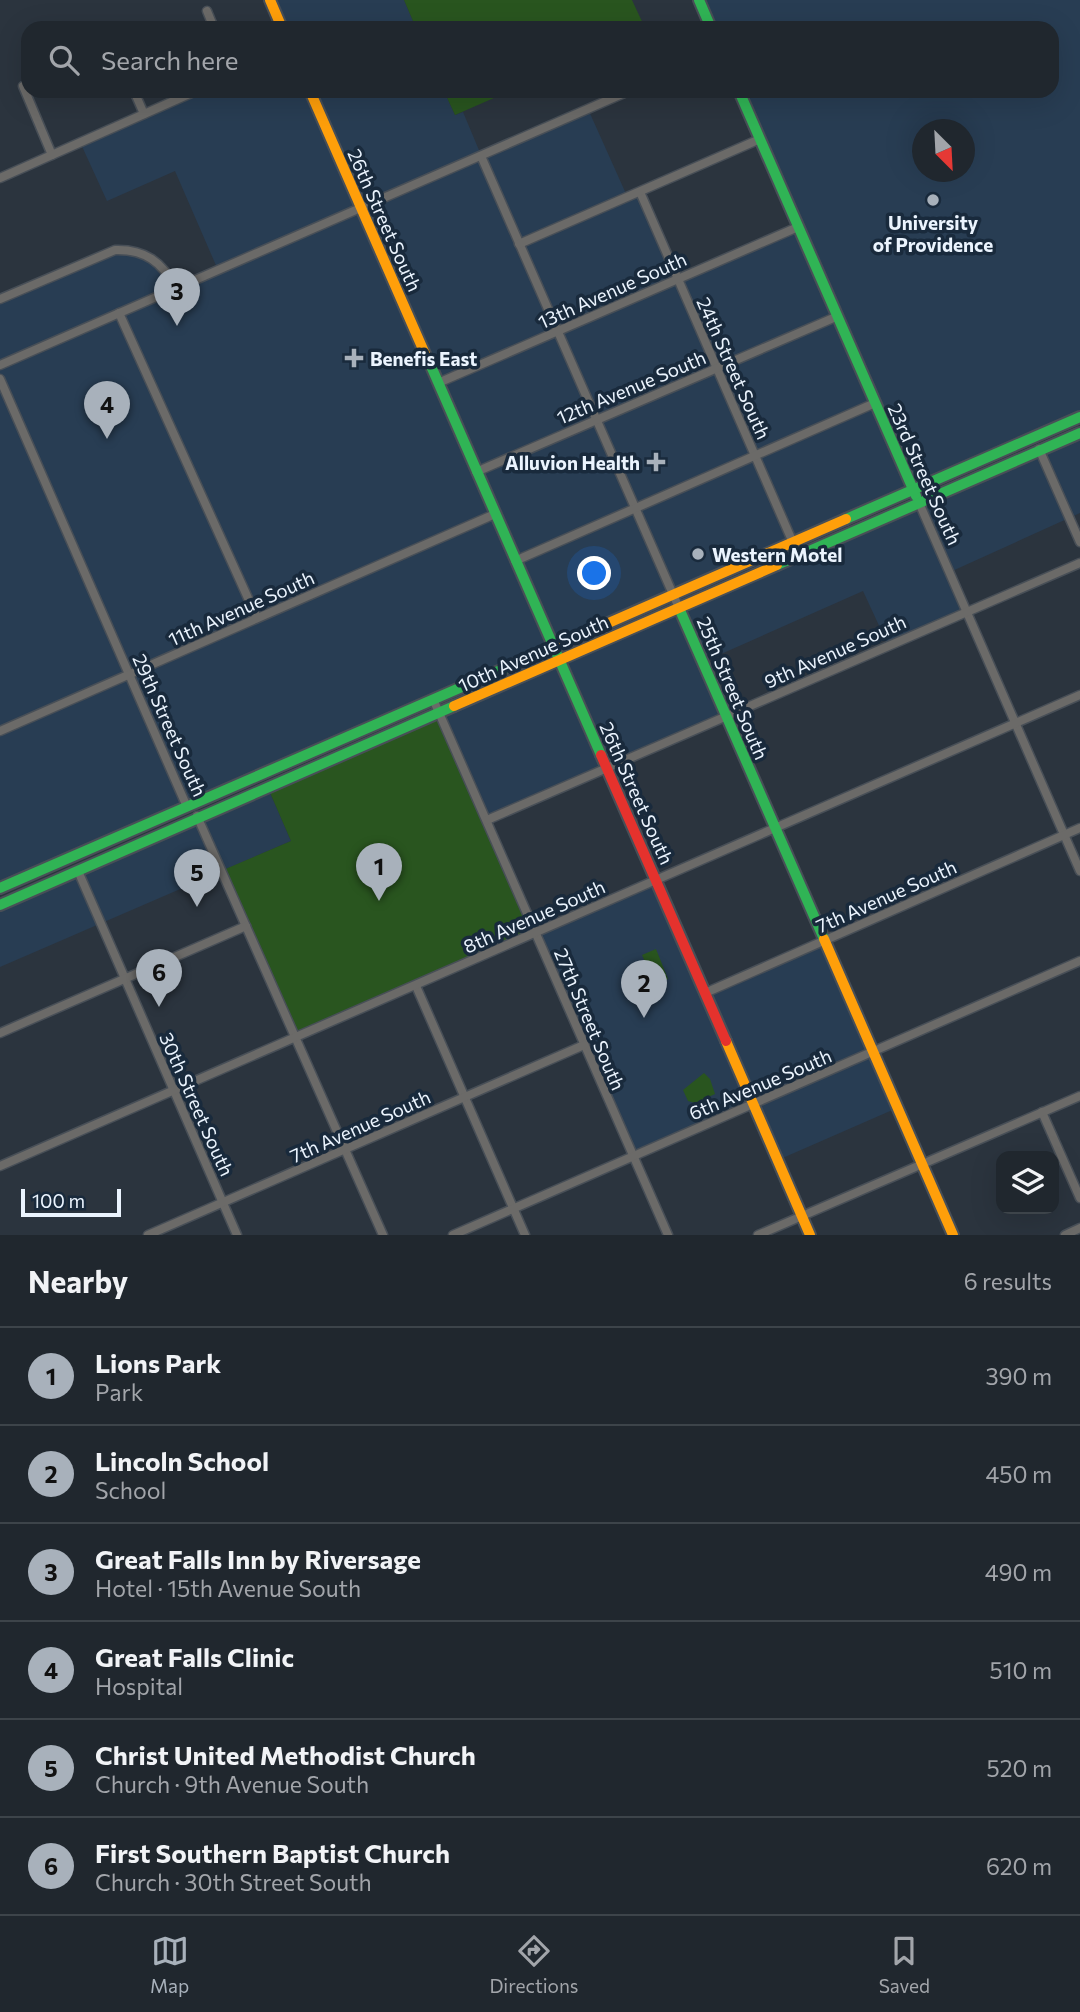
<!DOCTYPE html>
<html lang="en">
<head>
<meta charset="utf-8">
<style>
  :root { --surface:#20272e; --page:#2d333a; --text:#f1f3f6; --muted:#a2a5aa; --line:#3d444a; --accent:#a8b1bb }
  body { margin:0; font-family:Commissioner,sans-serif; background:var(--page); color:var(--text) }
  .controls { position:absolute; right:21px; bottom:21px; display:grid; overflow:hidden; border-radius:14px; box-shadow:0 7px 28px #0002 }
  .controls button { width:63px; height:63px; display:grid; place-items:center; padding:0; border:0; border-bottom:2px solid var(--line); background:var(--surface); color:var(--text); font:35px sans-serif }
  .compass { position:absolute; left:912px; top:119px; width:63px; height:63px; border-radius:50%; background:var(--surface); box-shadow:0 7px 28px #0002; rotate:156deg }
  .scale { position:absolute; left:21px; bottom:18px; width:100px; box-sizing:border-box; padding-left:7px; border:4px solid #ebf4fe; border-top:0; font-size:19px; line-height:24px; white-space:nowrap; color:#ebf4fe; -webkit-text-stroke:5px #192a3c; paint-order:stroke }
  .you { position:absolute; left:595px; top:574px; width:24px; height:24px; margin:-18px; border:5px solid #fff; border-radius:50%; background:#1a73e8; box-shadow:0 0 0 10px #1a73e833 }
  .badge { display:grid; place-items:center; width:46px; height:46px; border-radius:50%; background:var(--accent); color:#111; font-size:23px; font-weight:700 }
  .pin { position:absolute; translate:-50% -58px; filter:drop-shadow(0 2px 4px #0008) }
  .pin::after { content:''; position:absolute; top:37px; width:24px; height:21px; background:inherit; clip-path:polygon(0 0,100% 0,50% 100%) }
  .list { margin:0; padding:0; list-style:none }
  h2 { display:flex; justify-content:space-between; align-items:center; height:91px; margin:0; padding:0 28px; font-size:30px }
  h2 small { font-size:23px; font-weight:400; color:var(--muted) }
  .list li { display:grid; grid-template-columns:46px 1fr auto; gap:21px; align-items:center; box-sizing:border-box; height:98px; padding:0 28px; border-top:2px solid var(--line) }
  .list b { display:block; font-size:26px; white-space:nowrap }
  .list p { margin:0; font-size:23px; white-space:nowrap; color:var(--muted) }
  .list em { font-size:23px; font-style:normal; color:var(--muted) }
  .icon { flex:none; width:38px; height:38px; fill:none; stroke:currentColor; stroke-width:2; stroke-linecap:round; stroke-linejoin:round }
  .map { position:relative; flex:none; width:1080px; height:1235px; overflow:hidden }
  .search { position:absolute; background:var(--surface); box-shadow:0 7px 28px #0002; left:21px; right:21px; top:21px; height:77px; display:flex; align-items:center; gap:18px; box-sizing:border-box; padding:0 24px; border-radius:21px; color:var(--muted); font-size:26px }
  .sheet { height:679px; background:var(--surface) }
  nav { display:flex; justify-content:space-around; align-items:center; box-sizing:border-box; height:98px; border-top:2px solid var(--line); background:var(--surface); font-size:19px; color:var(--muted) }
  nav a { display:grid; justify-items:center; gap:4px }
  nav .on { color:var(--accent) }
  .map>svg:first-child { display:block }
  .built { fill:#283d53; fill-rule:evenodd }
  .green { fill:#29551f }
  .lines { fill:none; stroke-linecap:round; stroke-linejoin:round }
  .street-casing { stroke:#484f57; stroke-width:11 }
  .fast-casing { stroke:#484f57; stroke-width:14 }
  .slow-casing { stroke:#484f57; stroke-width:14 }
  .jam-casing { stroke:#484f57; stroke-width:14 }
  .street { stroke:#6b6a68; stroke-width:8 }
  .fast { stroke:#30b455; stroke-width:10 }
  .slow { stroke:#ff9f0a; stroke-width:10 }
  .jam { stroke:#e5322d; stroke-width:10 }
  .poi-dot { fill:#a8b1bb; stroke:#192a3c; stroke-width:2.5 }
  .labels { text-anchor:middle; dominant-baseline:central; stroke-width:7; stroke-linejoin:round; paint-order:stroke }
  .street-label { font-size:19px; fill:#ebf4fe; stroke:#192a3c }
  .poi-label { font-size:19px; font-weight:bold; fill:#ebf4fe; stroke:#192a3c; text-anchor:start }
</style>
</head>
<body>
<div class="map">
<svg width="1080" height="1235" viewBox="0 0 1080 1235">
  <rect width="100%" height="100%" fill="#2b343e"/>
  <g class="built">
    <path d="M 270,0 L 404,0 L 416,28 L 282,28 Z"/>
    <path d="M 699,0 L 1080,0 L 1080,418 L 0,888 L 0,299 L 115,250 L 146,254 L 176,288 L 218,270 L 175,171 L 107,201 L 80,142 L 196,91 L 444,91 L 455,115 L 463,112 L 481,155 L 588,109 L 627,196 L 640,192 L 678,278 L 798,227 L 739,91 L 1052,91 L 1052,28 L 711,28 ZM 922,130 L 964,130 L 964,172 L 922,172 Z"/>
    <path d="M 1080,433 L 1080,513 L 950,572 L 967,611 L 888,645 L 863,591 L 703,662 L 726,716 L 487,820 L 440,713 Z"/>
    <path d="M 268,788 L 291,841 L 0,967 L 0,905 Z"/>
    <path d="M 656,880 L 705,992 L 825,941 L 897,1108 L 778,1160 L 753,1104 L 633,1156 L 536,932 Z"/>
  </g>
  <g class="green">
    <path d="M 404,0 L 632,0 L 645,28 L 416,28 Z"/>
    <path d="M 444,91 L 510,91 L 455,115 Z"/>
    <path d="M 440,713 L 536,932 L 296,1038 L 223,870 L 291,841 L 268,788 Z"/>
    <path d="M 656,949 L 668,979 L 655,985 L 642,955 Z"/>
    <path d="M 704,1073 L 710,1079 L 715,1094 L 695,1103 L 688,1101 L 683,1090 Z"/>
  </g>
  <g class="lines">
    <g class="street-casing">
      <g id="street">
        <path d="M 207,11 L 214,28"/>
        <path d="M 23,86 L 52,155"/>
        <path d="M 134,91 L 144,114"/>
        <path d="M 481,156 L 679,608"/>
        <path d="M 0,178 L 196,91"/>
        <path d="M 640,192 L 794,545"/>
        <path d="M 519,244 L 760,139"/>
        <path d="M 0,299 L 115,250 C 145,249 162,262 176,288"/>
        <path d="M 119,313 L 257,618"/>
        <path d="M 0,365 L 629,91"/>
        <path d="M 0,379 L 187,807"/>
        <path d="M 438,383 L 798,227"/>
        <path d="M 1039,449 L 1080,542"/>
        <path d="M 476,472 L 838,316"/>
        <path d="M 920,505 L 1080,871"/>
        <path d="M 515,561 L 875,403"/>
        <path d="M 433,699 L 668,1235"/>
        <path d="M 0,731 L 495,514"/>
        <path d="M 197,816 L 383,1235"/>
        <path d="M 487,820 L 1080,563"/>
        <path d="M 78,871 L 237,1235"/>
        <path d="M 416,986 L 525,1235"/>
        <path d="M 705,993 L 1080,828"/>
        <path d="M 0,1033 L 246,926"/>
        <path d="M 1042,1112 L 1080,1198"/>
        <path d="M 0,1166 L 1080,695"/>
        <path d="M 148,1235 L 584,1045"/>
        <path d="M 453,1235 L 1080,961"/>
        <path d="M 758,1235 L 1080,1096"/>
        <path d="M 1065,1235 L 1080,1228"/>
      </g>
    </g>
    <g class="fast-casing">
      <g id="fast">
        <path d="M 699,0 L 711,28"/>
        <path d="M 739,91 L 916,496"/>
        <path d="M 431,366 L 601,755"/>
        <path d="M 846,519 L 1080,417"/>
        <path d="M 777,565 L 1080,433"/>
        <path d="M 679,608 L 824,939"/>
        <path d="M 0,888 L 540,653"/>
        <path d="M 0,905 L 454,706"/>
      </g>
    </g>
    <g class="slow-casing">
      <g id="slow">
        <path d="M 270,0 L 282,28"/>
        <path d="M 310,91 L 429,363"/>
        <path d="M 540,653 L 846,519"/>
        <path d="M 454,706 L 777,565"/>
        <path d="M 824,939 L 953,1235"/>
        <path d="M 726,1041 L 810,1235"/>
      </g>
    </g>
    <g class="jam-casing">
      <path id="jam" d="M 601,755 L 726,1041"/>
    </g>
    <use href="#street" class="street"/>
    <use href="#fast" class="fast"/>
    <use href="#slow" class="slow"/>
    <use href="#jam" class="jam"/>
  </g>
  <g class="poi-dot">
    <circle cx="933" cy="200" r="7"/>
    <path d="M350.5 347.5h7v7h7v7h-7v7h-7v-7h-7v-7h7z"/>
    <path d="M652.5 451.5h7v7h7v7h-7v7h-7v-7h-7v-7h7z"/>
    <circle cx="698" cy="554" r="7"/>
  </g>
  <g class="labels">
    <g class="street-label">
      <text transform="translate(385 220) rotate(66)">26th Street South</text>
      <text transform="translate(612 290) rotate(-24)">13th Avenue South</text>
      <text transform="translate(734 368) rotate(66)">24th Street South</text>
      <text transform="translate(631 387) rotate(-23)">12th Avenue South</text>
      <text transform="translate(925 474) rotate(66)">23rd Street South</text>
      <text transform="translate(241 608) rotate(-24)">11th Avenue South</text>
      <text transform="translate(835 651) rotate(-24)">9th Avenue South</text>
      <text transform="translate(533 653) rotate(-24)">10th Avenue South</text>
      <text transform="translate(733 688) rotate(67)">25th Street South</text>
      <text transform="translate(170 725) rotate(66)">29th Street South</text>
      <text transform="translate(637 793) rotate(66)">26th Street South</text>
      <text transform="translate(886 896) rotate(-24)">7th Avenue South</text>
      <text transform="translate(534 916) rotate(-24)">8th Avenue South</text>
      <text transform="translate(590 1019) rotate(67)">27th Street South</text>
      <text transform="translate(760 1084) rotate(-23)">6th Avenue South</text>
      <text transform="translate(197 1104) rotate(66)">30th Street South</text>
      <text transform="translate(360 1126) rotate(-24)">7th Avenue South</text>
    </g>
    <g class="poi-label">
      <text x="933" y="222" text-anchor="middle">University<tspan x="933" dy="22">of Providence</tspan></text>
      <text x="370" y="358">Benefis East</text>
      <text x="640" y="462" text-anchor="end">Alluvion Health</text>
      <text x="712" y="554">Western Motel</text>
    </g>
  </g>
</svg>
<div class="controls">
<button><svg class="icon" aria-label="layers" viewBox="0 0 24 24"><path d="M12 4l9 5-9 5-9-5zM3 14l9 5 9-5"/></svg></button>
</div>
<svg class="compass" viewBox="-18 -18 36 36"><path d="M0-13l5 13h-10z" fill="#e53935"/><path d="M0 13l5-13h-10z" fill="#a2a5aa"/></svg>
<div class="scale">100 m</div>
<div class="you"></div>
<div class="pin badge" style="left:379px;top:901px">1</div>
<div class="pin badge" style="left:644px;top:1018px">2</div>
<div class="pin badge" style="left:177px;top:326px">3</div>
<div class="pin badge" style="left:107px;top:439px">4</div>
<div class="pin badge" style="left:197px;top:907px">5</div>
<div class="pin badge" style="left:159px;top:1007px">6</div>
<div class="search"><svg class="icon" aria-label="search" viewBox="0 0 24 24"><circle cx="10" cy="10" r="6"/><path d="M15 15l6 6"/></svg>Search here</div>
</div>
<section class="sheet">
<h2>Nearby<small>6 results</small></h2>
<ul class="list">
<li><span class="badge">1</span><div><b>Lions Park</b><p>Park</p></div><em>390 m</em></li>
<li><span class="badge">2</span><div><b>Lincoln School</b><p>School</p></div><em>450 m</em></li>
<li><span class="badge">3</span><div><b>Great Falls Inn by Riversage</b><p>Hotel · 15th Avenue South</p></div><em>490 m</em></li>
<li><span class="badge">4</span><div><b>Great Falls Clinic</b><p>Hospital</p></div><em>510 m</em></li>
<li><span class="badge">5</span><div><b>Christ United Methodist Church</b><p>Church · 9th Avenue South</p></div><em>520 m</em></li>
<li><span class="badge">6</span><div><b>First Southern Baptist Church</b><p>Church · 30th Street South</p></div><em>620 m</em></li>
</ul>
</section>
<nav>
<a class="on"><svg class="icon" aria-label="map" viewBox="0 0 24 24"><path d="M3 6l6-2 6 2 6-2v14l-6 2-6-2-6 2zM9 4v14M15 6v14"/></svg>Map</a>
<a><svg class="icon" aria-label="directions" viewBox="0 0 24 24"><path d="M12 3l9 9-9 9-9-9zM9 14v-3h6M13 9l2 2-2 2"/></svg>Directions</a>
<a><svg class="icon" aria-label="saved" viewBox="0 0 24 24"><path d="M7 4h10v16l-5-4-5 4z"/></svg>Saved</a>
</nav>
</body>
</html>
